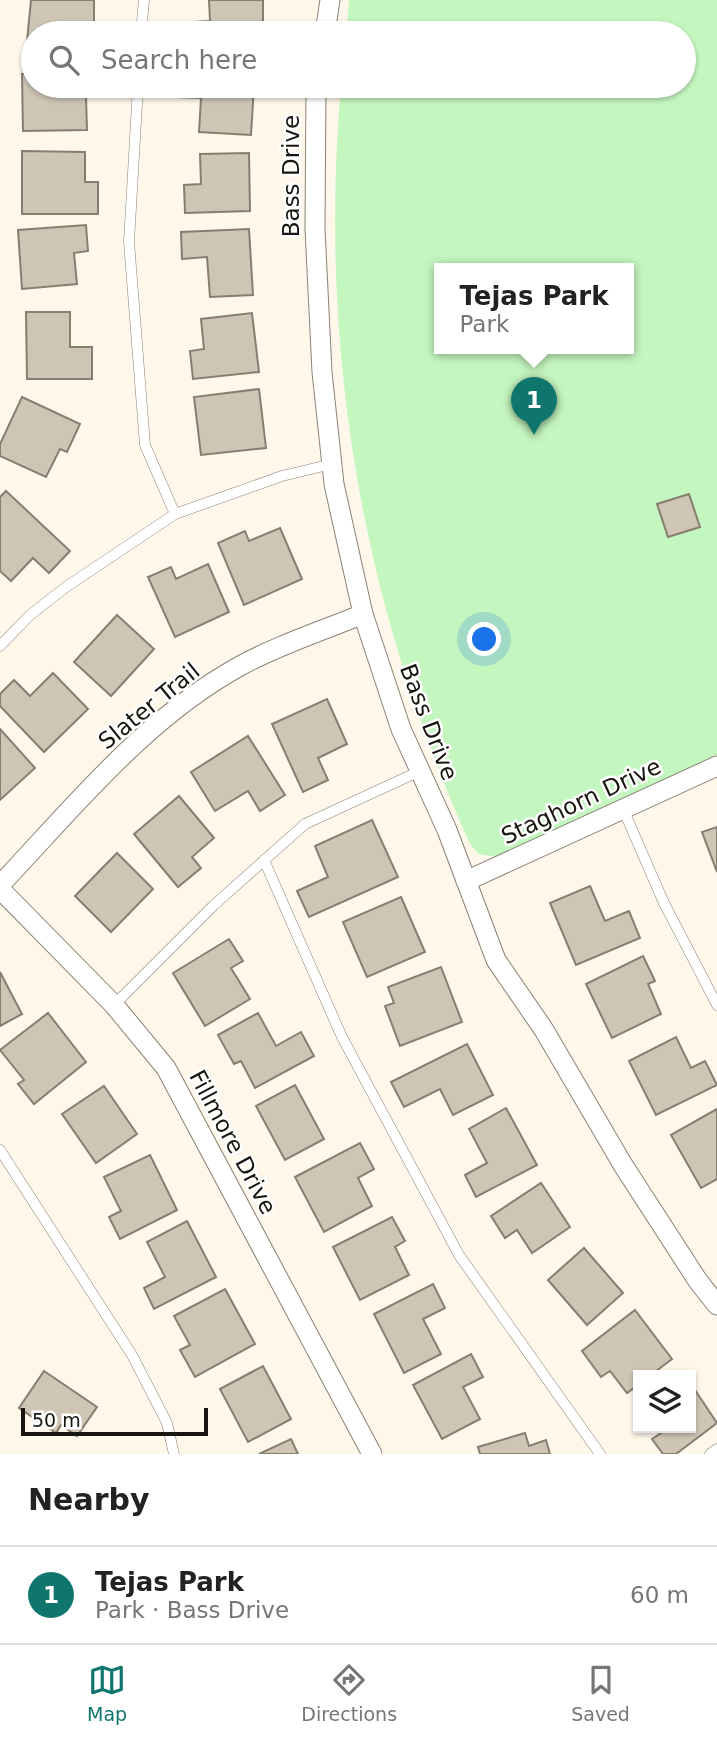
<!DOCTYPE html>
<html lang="en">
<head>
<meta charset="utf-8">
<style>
  :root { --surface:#fff; --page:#f2f2f2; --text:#222; --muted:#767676; --line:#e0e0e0; --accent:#0f766e }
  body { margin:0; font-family:"DejaVu Sans",sans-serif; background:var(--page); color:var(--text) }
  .controls { position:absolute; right:21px; bottom:21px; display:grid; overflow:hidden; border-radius:0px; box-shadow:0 2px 5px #0004 }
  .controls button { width:63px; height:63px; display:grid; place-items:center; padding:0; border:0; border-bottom:2px solid var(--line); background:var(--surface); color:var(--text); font:35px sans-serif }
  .scale { position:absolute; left:21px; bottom:18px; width:187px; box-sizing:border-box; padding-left:7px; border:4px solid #18150f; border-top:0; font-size:19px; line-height:24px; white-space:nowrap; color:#18150f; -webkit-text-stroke:5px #fff; paint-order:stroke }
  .you { position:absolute; left:485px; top:640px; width:24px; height:24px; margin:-18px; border:5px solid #fff; border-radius:50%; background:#1a73e8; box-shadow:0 0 0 10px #1a73e833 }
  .badge { display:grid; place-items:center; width:46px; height:46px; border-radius:50%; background:var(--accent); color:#fff; font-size:23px; font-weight:700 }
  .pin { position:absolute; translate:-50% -58px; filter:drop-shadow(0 2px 4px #0008) }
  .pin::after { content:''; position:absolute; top:37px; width:24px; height:21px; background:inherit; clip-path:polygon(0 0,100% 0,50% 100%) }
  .popup { position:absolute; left:434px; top:263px; width:200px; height:91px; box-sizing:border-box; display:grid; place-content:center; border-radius:0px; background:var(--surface); filter:drop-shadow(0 2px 5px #0005); font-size:23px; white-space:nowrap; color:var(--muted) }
  .popup b { font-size:26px; color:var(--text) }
  .popup::after { content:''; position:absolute; left:50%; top:100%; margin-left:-14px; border:14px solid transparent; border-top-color:var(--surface) }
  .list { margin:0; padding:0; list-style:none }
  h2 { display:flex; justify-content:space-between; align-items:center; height:91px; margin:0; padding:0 28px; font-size:30px }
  h2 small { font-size:23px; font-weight:400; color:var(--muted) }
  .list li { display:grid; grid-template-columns:46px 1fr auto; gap:21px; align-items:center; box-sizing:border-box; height:98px; padding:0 28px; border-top:2px solid var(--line) }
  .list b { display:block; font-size:26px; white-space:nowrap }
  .list p { margin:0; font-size:23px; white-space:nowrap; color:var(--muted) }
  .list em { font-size:23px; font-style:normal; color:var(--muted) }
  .icon { flex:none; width:38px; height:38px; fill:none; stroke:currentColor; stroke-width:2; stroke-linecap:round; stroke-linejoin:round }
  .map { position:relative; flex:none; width:717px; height:1454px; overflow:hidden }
  .search { position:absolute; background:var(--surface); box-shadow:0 2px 5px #0004; left:21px; right:21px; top:21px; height:77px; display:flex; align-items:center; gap:18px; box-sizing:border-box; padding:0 24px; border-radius:38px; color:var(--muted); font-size:26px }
  .sheet { height:189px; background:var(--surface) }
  nav { display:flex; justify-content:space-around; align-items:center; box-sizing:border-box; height:98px; border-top:2px solid var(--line); background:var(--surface); font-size:19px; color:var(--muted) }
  nav a { display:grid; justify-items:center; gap:4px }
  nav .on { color:var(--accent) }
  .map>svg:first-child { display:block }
  .green { fill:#c4f6bf; fill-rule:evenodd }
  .building { fill:#cec5b5; stroke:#877e70; stroke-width:2 }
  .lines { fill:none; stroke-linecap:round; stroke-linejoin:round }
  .service-casing { stroke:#8a8273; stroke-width:11 }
  .minor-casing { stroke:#8a8273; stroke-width:21 }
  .service { stroke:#fff; stroke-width:10 }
  .minor { stroke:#fff; stroke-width:19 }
  .labels { text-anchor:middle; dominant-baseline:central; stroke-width:5; stroke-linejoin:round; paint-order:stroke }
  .street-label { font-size:23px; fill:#18150f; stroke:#fff }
</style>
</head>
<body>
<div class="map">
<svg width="717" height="1454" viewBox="0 0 717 1454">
  <rect width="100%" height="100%" fill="#fef7ea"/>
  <path class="green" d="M 349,0 L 717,0 L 717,755 L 497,857 L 479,854 L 470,844 C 362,605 318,348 341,86 L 684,86 L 684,33 L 346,33 ZM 440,269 L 628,269 L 628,349 L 440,349 Z"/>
  <g class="building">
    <path d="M 31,0 L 94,0 L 94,33 L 33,33 L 33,53 L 26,52 Z"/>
    <path d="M 209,0 L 263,0 L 263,33 L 194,33 L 194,22 L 210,21 Z"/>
    <path d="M 33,73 L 33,86 L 117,86 L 117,96 L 86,96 L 87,130 L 23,131 L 22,74 Z"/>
    <path d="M 178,86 L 254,86 L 251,135 L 199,132 L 201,98 L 177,97 Z"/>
    <path d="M 22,151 L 85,152 L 85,182 L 98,182 L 98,214 L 22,214 Z"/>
    <path d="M 249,153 L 250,211 L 185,213 L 184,185 L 201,184 L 200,154 Z"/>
    <path d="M 86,225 L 88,251 L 74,253 L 77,284 L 22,289 L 18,230 Z"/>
    <path d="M 249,229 L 253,295 L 210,297 L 207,257 L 182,259 L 181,232 Z"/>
    <path d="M 26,312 L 70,312 L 70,347 L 92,347 L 92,379 L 27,379 Z"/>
    <path d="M 252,313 L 259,372 L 193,379 L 190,351 L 204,349 L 201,319 Z"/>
    <path d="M 259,389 L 266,448 L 201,455 L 194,397 Z"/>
    <path d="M 22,397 L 80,424 L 67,452 L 60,449 L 46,477 L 0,456 L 0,444 Z"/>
    <path d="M 6,491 L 70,551 L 49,573 L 33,558 L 11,581 L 0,571 L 0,497 Z"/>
    <path d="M 689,494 L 700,527 L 668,537 L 657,504 Z"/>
    <path d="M 280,528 L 302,579 L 244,605 L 218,543 L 245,531 L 249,541 Z"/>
    <path d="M 208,564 L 229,612 L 175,637 L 148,577 L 171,567 L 176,579 Z"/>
    <path d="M 117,615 L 154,649 L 111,696 L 74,662 Z"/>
    <path d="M 53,673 L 88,709 L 44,752 L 0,706 L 0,694 L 14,680 L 30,696 Z"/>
    <path d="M 327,699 L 347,744 L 318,758 L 328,780 L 303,792 L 272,724 Z"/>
    <path d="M 0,729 L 35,768 L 0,800 Z"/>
    <path d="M 248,736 L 285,795 L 260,811 L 248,791 L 215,811 L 191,772 Z"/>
    <path d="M 179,796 L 214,838 L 192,857 L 201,868 L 178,887 L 134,834 Z"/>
    <path d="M 372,820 L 398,877 L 309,917 L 297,891 L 328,877 L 315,846 Z"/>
    <path d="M 717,827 L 717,872 L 702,832 Z"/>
    <path d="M 117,853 L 153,889 L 111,932 L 75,896 Z"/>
    <path d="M 590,886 L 605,921 L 629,911 L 640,938 L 576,965 L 550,903 Z"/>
    <path d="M 401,897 L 425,952 L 367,977 L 343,922 Z"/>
    <path d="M 229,939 L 243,961 L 231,968 L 250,999 L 205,1026 L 173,973 Z"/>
    <path d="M 643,956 L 655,981 L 648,984 L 661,1014 L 612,1038 L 586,984 Z"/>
    <path d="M 441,967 L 462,1022 L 400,1046 L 385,1006 L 394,1003 L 388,987 Z"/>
    <path d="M 0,972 L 22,1014 L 0,1026 Z"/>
    <path d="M 48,1013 L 86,1062 L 34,1104 L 18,1084 L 24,1080 L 0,1050 Z"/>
    <path d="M 258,1013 L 276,1046 L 301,1032 L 314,1056 L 255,1088 L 241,1061 L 234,1064 L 218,1035 Z"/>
    <path d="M 676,1037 L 691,1068 L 705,1061 L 717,1085 L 656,1115 L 629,1061 Z"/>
    <path d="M 467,1044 L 493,1095 L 453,1115 L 440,1089 L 404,1107 L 391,1082 Z"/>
    <path d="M 295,1085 L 324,1139 L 285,1160 L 256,1106 Z"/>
    <path d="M 104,1086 L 137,1134 L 96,1163 L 62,1114 Z"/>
    <path d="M 506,1108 L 537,1165 L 476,1197 L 465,1175 L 487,1163 L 469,1129 Z"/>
    <path d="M 717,1109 L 717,1179 L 701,1188 L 671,1135 Z"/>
    <path d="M 360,1143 L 374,1169 L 358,1178 L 372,1206 L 324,1232 L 295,1177 Z"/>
    <path d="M 150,1155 L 177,1210 L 120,1239 L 109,1217 L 121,1211 L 104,1177 Z"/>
    <path d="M 541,1183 L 570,1227 L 532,1253 L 517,1230 L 505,1238 L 491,1216 Z"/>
    <path d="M 392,1217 L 405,1241 L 395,1247 L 409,1275 L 360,1300 L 333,1247 Z"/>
    <path d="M 187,1221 L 216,1277 L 154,1309 L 144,1288 L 165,1277 L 147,1242 Z"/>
    <path d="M 584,1248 L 623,1293 L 587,1325 L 548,1280 Z"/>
    <path d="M 433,1284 L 445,1308 L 423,1319 L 441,1354 L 404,1373 L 374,1314 Z"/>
    <path d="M 225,1289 L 255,1344 L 195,1377 L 180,1350 L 190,1345 L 174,1316 Z"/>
    <path d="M 635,1310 L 672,1359 L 651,1375 L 638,1375 L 638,1385 L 627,1393 L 610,1371 L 601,1377 L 582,1351 Z"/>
    <path d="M 471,1354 L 483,1377 L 463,1387 L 480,1419 L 442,1439 L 413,1385 Z"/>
    <path d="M 263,1366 L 291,1419 L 248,1442 L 220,1389 Z"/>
    <path d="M 44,1371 L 97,1407 L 77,1436 L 61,1425 L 56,1433 L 19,1408 Z"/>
    <path d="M 691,1384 L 717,1423 L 676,1454 L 663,1454 L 652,1439 L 664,1431 L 661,1428 L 691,1428 Z"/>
    <path d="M 525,1433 L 529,1446 L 546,1440 L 550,1454 L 480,1454 L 478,1447 Z"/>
    <path d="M 291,1439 L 298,1454 L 259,1454 Z"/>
  </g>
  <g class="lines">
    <g class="service-casing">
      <g id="service">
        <path d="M 141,33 L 144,0"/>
        <path d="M 138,86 L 129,242 L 145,445 L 175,514"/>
        <path d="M 0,646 L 30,615 L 66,587 L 175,514 L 282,476 L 332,464"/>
        <path d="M 623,809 L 664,903 L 717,1005"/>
        <path d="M 264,860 L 342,1037 L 459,1255 L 600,1454"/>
        <path d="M 114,1005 L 214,905 L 305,824 L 420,771"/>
        <path d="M 0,1150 L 132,1355 L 167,1423 L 174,1454"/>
        <path d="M 710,1454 L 717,1449"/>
      </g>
    </g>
    <g class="minor-casing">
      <g id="minor">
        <path d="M 325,33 L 330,0"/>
        <path d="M 316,86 L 315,229 L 322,372 L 334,484 L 363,614 L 401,729 L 447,830 L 496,960 L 544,1030 L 623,1165 L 698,1281 L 717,1305"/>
        <path d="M 466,881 L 717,766"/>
        <path d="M 0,885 C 74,807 144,719 240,666 C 278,645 322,631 363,614"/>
        <path d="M 0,889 L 114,1005 L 166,1068 L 372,1454"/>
      </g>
    </g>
    <use href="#service" class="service"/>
    <use href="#minor" class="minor"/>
  </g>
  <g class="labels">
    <g class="street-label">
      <text transform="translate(291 176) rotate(-90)">Bass Drive</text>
      <text transform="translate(149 706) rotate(-39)">Slater Trail</text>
      <text transform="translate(429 722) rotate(69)">Bass Drive</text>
      <text transform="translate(581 801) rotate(-25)">Staghorn Drive</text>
      <text transform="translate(233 1142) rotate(62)">Fillmore Drive</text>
    </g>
  </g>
</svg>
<div class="controls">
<button><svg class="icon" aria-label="layers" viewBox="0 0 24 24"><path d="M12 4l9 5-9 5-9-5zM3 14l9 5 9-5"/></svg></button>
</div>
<div class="scale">50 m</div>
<div class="you"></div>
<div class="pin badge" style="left:534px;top:435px">1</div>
<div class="popup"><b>Tejas Park</b>Park</div>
<div class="search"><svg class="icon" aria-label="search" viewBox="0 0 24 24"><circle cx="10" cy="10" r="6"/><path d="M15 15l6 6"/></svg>Search here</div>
</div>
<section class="sheet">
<h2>Nearby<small></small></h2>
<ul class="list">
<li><span class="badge">1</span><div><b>Tejas Park</b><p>Park · Bass Drive</p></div><em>60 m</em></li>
</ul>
</section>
<nav>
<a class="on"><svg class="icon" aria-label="map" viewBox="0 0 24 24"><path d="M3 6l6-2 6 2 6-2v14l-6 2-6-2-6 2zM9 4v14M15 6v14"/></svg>Map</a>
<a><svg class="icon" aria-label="directions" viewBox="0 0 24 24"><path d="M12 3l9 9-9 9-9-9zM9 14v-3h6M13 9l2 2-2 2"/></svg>Directions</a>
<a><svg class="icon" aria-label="saved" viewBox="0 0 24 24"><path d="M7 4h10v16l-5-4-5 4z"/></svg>Saved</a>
</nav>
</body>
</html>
